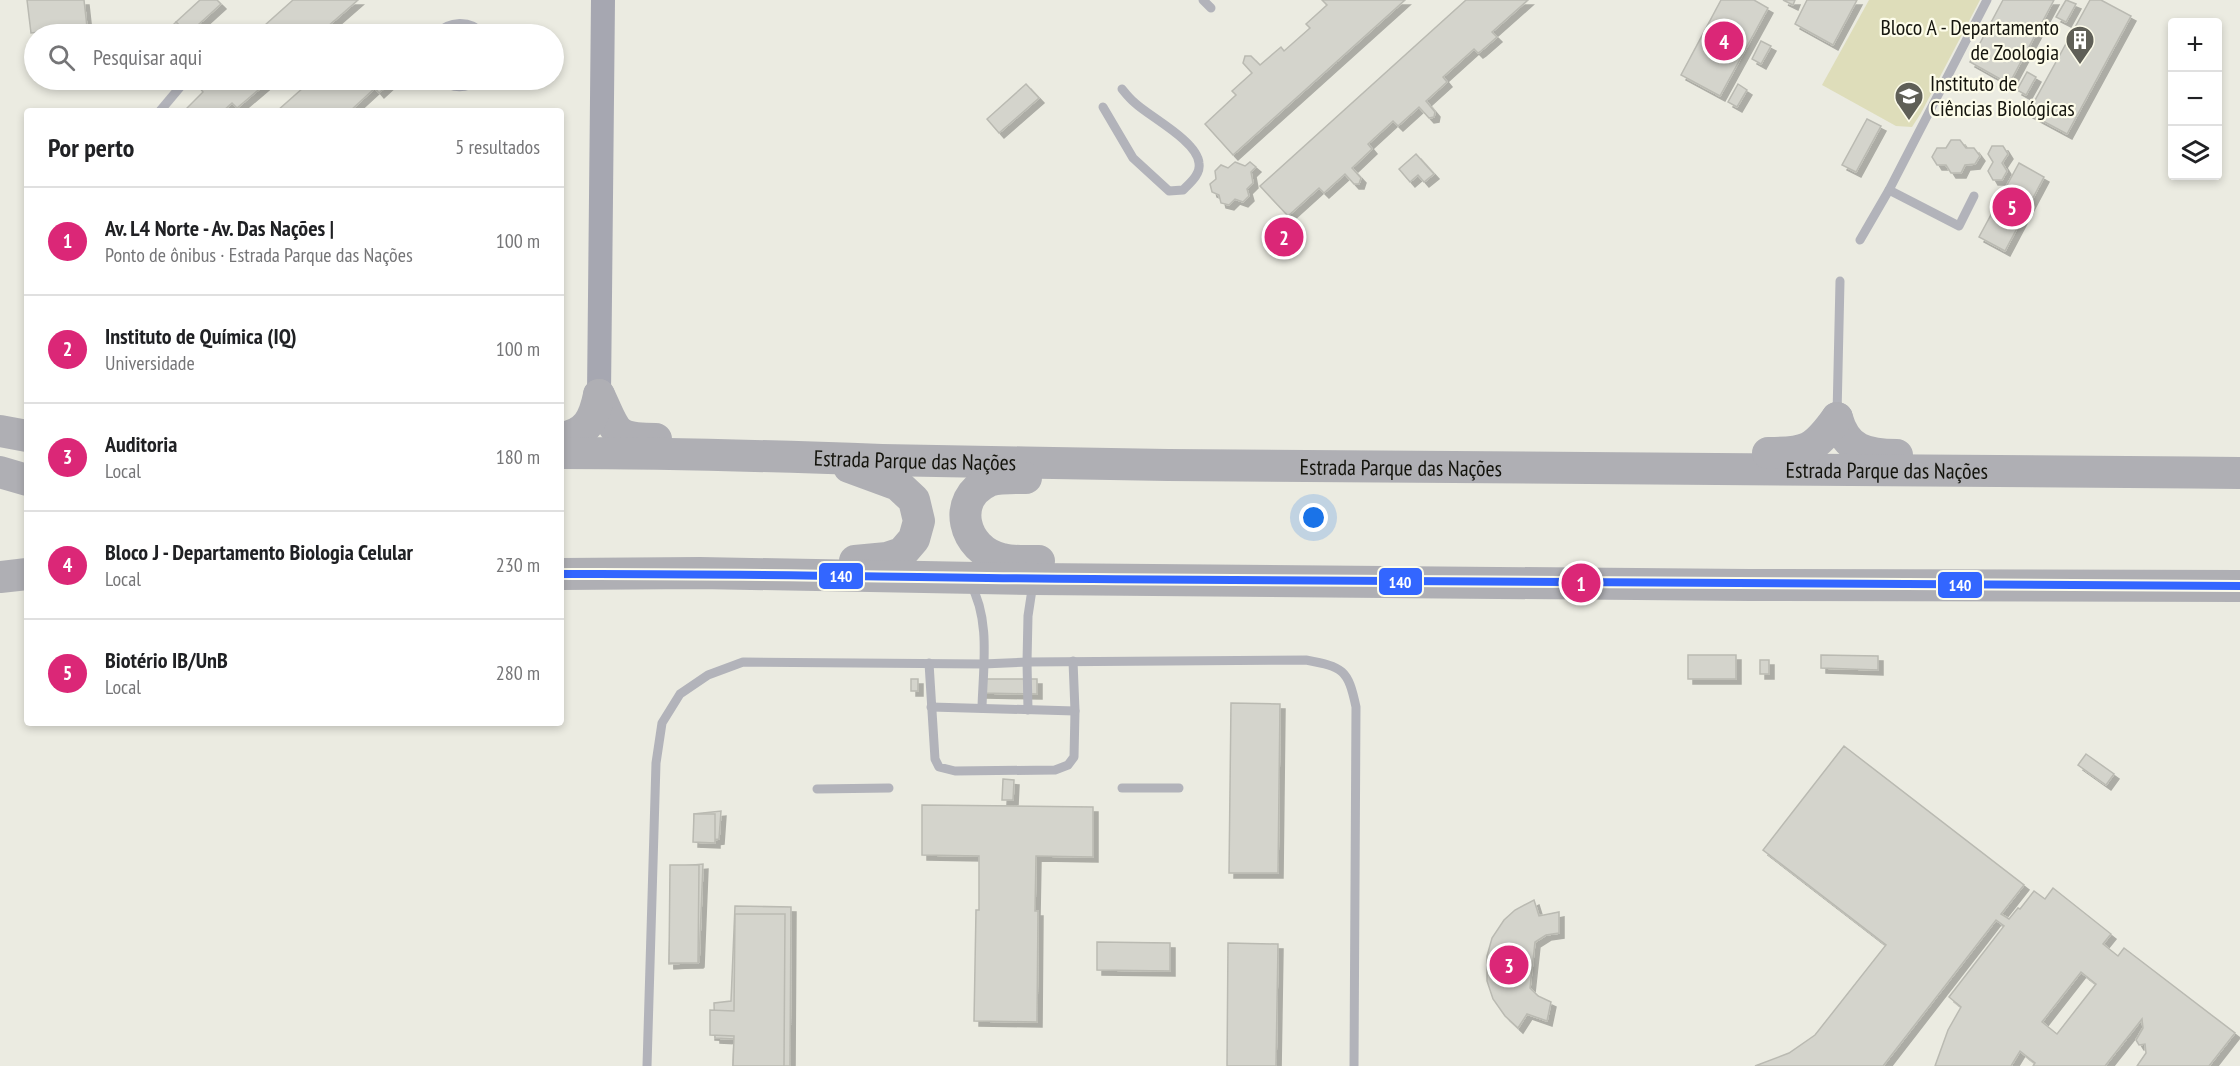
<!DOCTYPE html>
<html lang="pt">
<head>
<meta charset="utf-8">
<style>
  :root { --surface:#fff; --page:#f2f2f2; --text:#202124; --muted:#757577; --line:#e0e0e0; --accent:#db2777 }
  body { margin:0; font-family:"PT Sans Narrow",sans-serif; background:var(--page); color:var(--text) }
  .controls { position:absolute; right:18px; top:18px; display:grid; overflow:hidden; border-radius:6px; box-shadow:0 3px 9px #0003 }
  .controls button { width:54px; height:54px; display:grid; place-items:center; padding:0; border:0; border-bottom:2px solid var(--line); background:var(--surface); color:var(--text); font:30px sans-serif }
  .you { position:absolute; left:1314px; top:518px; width:21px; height:21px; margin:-15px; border:4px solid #fff; border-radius:50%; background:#1a73e8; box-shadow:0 0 0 9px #1a73e833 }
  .badge { display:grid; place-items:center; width:39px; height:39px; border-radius:50%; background:var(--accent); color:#fff; font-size:20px; font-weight:700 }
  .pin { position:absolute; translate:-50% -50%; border:3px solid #fff; box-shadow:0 2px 6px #0006 }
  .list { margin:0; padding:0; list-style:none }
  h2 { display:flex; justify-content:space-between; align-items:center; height:78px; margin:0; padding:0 24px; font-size:26px }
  h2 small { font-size:20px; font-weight:400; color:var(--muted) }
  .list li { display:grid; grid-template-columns:39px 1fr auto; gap:18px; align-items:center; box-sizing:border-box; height:108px; padding:0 24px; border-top:2px solid var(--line) }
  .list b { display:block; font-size:22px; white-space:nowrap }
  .list p { margin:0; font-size:20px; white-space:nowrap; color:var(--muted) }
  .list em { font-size:20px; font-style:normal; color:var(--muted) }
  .icon { flex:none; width:33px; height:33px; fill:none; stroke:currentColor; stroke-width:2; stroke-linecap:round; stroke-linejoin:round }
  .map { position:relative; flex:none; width:2240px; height:1066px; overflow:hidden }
  .search { position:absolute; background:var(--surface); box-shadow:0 3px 9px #0003; left:24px; top:24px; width:540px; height:66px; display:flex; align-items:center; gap:15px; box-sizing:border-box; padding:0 21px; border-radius:33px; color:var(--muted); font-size:22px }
  .panel { position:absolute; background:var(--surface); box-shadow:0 3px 9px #0003; left:24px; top:108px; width:540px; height:618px; border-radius:6px }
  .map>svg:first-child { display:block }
  .green { fill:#deddba }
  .building { fill:#d4d4cc; stroke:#babab2; stroke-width:1.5; fill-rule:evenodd; filter:url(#shadow) }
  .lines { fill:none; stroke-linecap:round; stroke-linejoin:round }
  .lane { stroke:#b2b3ba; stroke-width:9 }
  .secondary { stroke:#a6a7b1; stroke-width:24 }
  .highway { stroke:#afafb4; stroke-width:32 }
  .bus-1-casing { stroke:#fdfcea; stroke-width:12 }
  .bus-1 { stroke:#36f; stroke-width:8 }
  .labels { text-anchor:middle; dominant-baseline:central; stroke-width:4.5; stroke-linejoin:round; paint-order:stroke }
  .poi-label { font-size:22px; fill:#14140d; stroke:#fdfcea; text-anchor:end }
  .street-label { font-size:22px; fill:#14140d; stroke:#fdfcea }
  .line-badge { stroke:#fdfcea; stroke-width:2 }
  .badge-label { font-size:16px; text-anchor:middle; font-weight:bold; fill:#fff }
</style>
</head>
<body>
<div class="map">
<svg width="2240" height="1066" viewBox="0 0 2240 1066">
  <defs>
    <filter id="shadow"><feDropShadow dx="5" dy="5" stdDeviation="0" flood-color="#0004"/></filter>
  </defs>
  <rect width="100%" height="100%" fill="#ebebe1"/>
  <path class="green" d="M 1869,0 L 1980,0 L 1921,113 L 1912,127 L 1896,126 L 1822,85 Z"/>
  <g class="building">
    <path d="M 27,0 L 84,0 L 87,27 L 31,33 Z"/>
    <path d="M 200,0 L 217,0 L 221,4 L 188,34 L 176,22 Z"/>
    <path d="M 293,0 L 358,0 L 319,34 L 255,34 Z"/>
    <path d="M 1322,0 L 1405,0 L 1233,155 L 1205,124 L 1236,95 L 1232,91 L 1252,73 L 1243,63 L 1245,56 L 1251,56 L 1260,65 L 1281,47 L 1284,51 L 1310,28 L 1306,24 L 1327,5 Z"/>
    <path d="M 1466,0 L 1528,0 L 1492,32 L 1497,37 L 1481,51 L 1478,53 L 1474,49 L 1443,77 L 1447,82 L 1426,101 L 1435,112 L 1434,117 L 1429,118 L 1419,107 L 1398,126 L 1393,121 L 1368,144 L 1372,149 L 1352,168 L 1361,178 L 1359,184 L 1354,184 L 1345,174 L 1324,193 L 1319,188 L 1288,216 L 1260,186 Z"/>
    <path d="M 1721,0 L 1754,0 L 1768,8 L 1720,96 L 1681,75 Z"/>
    <path d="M 1783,0 L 1795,0 L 1793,5 Z"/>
    <path d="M 1807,0 L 1857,0 L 1833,45 L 1795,24 Z"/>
    <path d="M 2003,0 L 2054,0 L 2009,84 L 1970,62 Z"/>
    <path d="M 2066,0 L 2076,4 L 2066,22 L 2056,17 Z"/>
    <path d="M 2090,0 L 2101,0 L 2131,16 L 2067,134 L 2028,113 Z"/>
    <path d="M 176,22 L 187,34 L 169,34 L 166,32 Z"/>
    <path d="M 1761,41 L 1771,46 L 1761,64 L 1752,59 Z"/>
    <path d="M 2027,72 L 2036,77 L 2026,95 L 2017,90 Z"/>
    <path d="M 208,80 L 270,80 L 237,108 L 232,103 L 223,111 L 189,111 L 187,108 L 203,92 L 199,87 Z"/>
    <path d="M 312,80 L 393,80 L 379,93 L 375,88 L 350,111 L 277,111 Z"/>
    <path d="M 1026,84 L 1039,98 L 999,133 L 987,119 Z"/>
    <path d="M 1738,84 L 1747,90 L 1737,107 L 1728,102 Z"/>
    <path d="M 1867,119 L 1881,126 L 1856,172 L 1842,165 Z"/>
    <path d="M 1951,140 L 1960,140 L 1966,148 L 1974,148 L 1980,156 L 1975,164 L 1965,165 L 1961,173 L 1951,173 L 1946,165 L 1937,165 L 1932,157 L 1937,148 L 1946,148 Z"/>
    <path d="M 1992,146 L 2003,146 L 2008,154 L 2002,163 L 2007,171 L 2002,180 L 1993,180 L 1988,171 L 1993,162 L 1988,154 Z"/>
    <path d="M 1416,154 L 1434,174 L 1424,182 L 1418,175 L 1410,182 L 1399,169 Z"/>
    <path d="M 1235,162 L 1245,166 L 1250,162 L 1256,167 L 1251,172 L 1253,183 L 1247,189 L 1249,196 L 1243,202 L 1235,199 L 1229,205 L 1221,203 L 1219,195 L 1212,192 L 1210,184 L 1216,179 L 1215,171 L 1221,165 L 1228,168 Z"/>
    <path d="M 2019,163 L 2044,177 L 2005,251 L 1979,237 Z"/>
    <rect x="1688" y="655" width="48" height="24"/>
    <path d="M 1821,655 L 1878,656 L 1878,670 L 1821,668 Z"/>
    <rect x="1760" y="660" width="9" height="14"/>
    <rect x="911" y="679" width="7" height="12"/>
    <path d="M 981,679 L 1037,679 L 1037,694 L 981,693 Z"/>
    <path d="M 1231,703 L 1280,704 L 1278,873 L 1229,873 Z"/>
    <path d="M 1844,746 L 2024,885 L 2001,914 L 2009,919 L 2018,908 L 2020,909 L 2034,891 L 2045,899 L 2053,888 L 2111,934 L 2103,944 L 2118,956 L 2124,948 L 2235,1033 L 2209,1066 L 2137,1066 L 2146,1053 L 2145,1044 L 2139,1045 L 2136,1040 L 2143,1028 L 2142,1019 L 2105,1066 L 2033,1066 L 2035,1063 L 2020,1051 L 2011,1066 L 1935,1066 L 1948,1030 L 1961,1007 L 1949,997 L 2004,926 L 1996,920 L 1883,1066 L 1755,1066 L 1789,1053 L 1815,1035 L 1886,945 L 1763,850 ZM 2081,972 L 2096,984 L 2057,1034 L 2042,1022 Z"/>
    <path d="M 2086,754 L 2114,774 L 2106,785 L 2078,765 Z"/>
    <path d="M 1003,779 L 1014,780 L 1013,800 L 1002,800 Z"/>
    <path d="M 922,805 L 1093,807 L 1093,857 L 1036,856 L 1035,911 L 1038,911 L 1037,1022 L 974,1021 L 976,910 L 979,910 L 979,856 L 922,855 Z"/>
    <path d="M 721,811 L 719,839 L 696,842 L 694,814 Z"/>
    <path d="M 694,814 L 715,814 L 715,843 L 693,842 Z"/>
    <path d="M 703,864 L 699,962 L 669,964 L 672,867 Z"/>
    <path d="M 670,865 L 699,865 L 698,963 L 669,963 Z"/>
    <path d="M 1534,900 L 1539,916 L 1559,912 L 1559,933 L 1546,935 L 1535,942 L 1530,988 L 1538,996 L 1551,1002 L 1547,1021 L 1527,1014 L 1518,1028 L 1505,1016 L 1493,999 L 1487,981 L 1487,956 L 1492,938 L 1504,920 L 1515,910 Z"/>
    <path d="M 735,906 L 791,907 L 790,1066 L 733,1066 L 734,1039 L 715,1038 L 714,1003 L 731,1001 Z"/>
    <path d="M 735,914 L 785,914 L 784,1066 L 733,1066 L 734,1036 L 710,1035 L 710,1010 L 734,1011 Z"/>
    <path d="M 1097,942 L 1170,943 L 1170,971 L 1097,970 Z"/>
    <path d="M 1228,943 L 1278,944 L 1276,1066 L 1227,1066 Z"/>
  </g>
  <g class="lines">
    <g class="lane">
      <path d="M 1203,0 L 1211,8"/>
      <path d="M 233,34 L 237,31"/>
      <path d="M 436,34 C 449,21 470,19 483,34"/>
      <path d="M 440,80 C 452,89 467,89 479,80"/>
      <path d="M 1103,107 L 1133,158 L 1169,191 L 1183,190 C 1190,183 1201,174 1199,163 C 1197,141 1150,117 1135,103 C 1130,99 1126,94 1122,89"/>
      <path d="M 160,111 L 186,80"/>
      <path d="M 1889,190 L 1959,226 L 1974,196"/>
      <path d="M 1860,240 L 1889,190 L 1987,0"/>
      <path d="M 1837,415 L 1840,281"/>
      <path d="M 970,583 C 991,620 983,667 982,708"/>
      <path d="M 1033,583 L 1028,616 L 1027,662 L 1306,660 C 1343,667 1348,669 1356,707 L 1354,1066"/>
      <path d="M 929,663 L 935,759 L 939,767 L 955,771 L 1055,770 L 1068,765 L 1074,757 L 1075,711 L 1073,661"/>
      <path d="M 931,707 L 1075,711"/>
      <path d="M 1122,788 L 1179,788"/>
      <path d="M 817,789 L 889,788"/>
      <path d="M 647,1066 L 656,763 L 662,723 L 680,694 L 708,675 L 743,662 L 983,664 L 1027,662 L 1028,710"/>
    </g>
    <path class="secondary" d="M 599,395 L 603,0"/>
    <g class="highway">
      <path d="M 599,395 C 617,432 612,439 656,439"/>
      <path d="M 1837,418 C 1846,450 1866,455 1897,455"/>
      <path d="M 0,431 L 27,436"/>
      <path d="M 561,438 C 587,434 594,419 599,395"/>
      <path id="s1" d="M 561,453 C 668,453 775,456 882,460 C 977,462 1073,463 1168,465 C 1526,470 1883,469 2240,473"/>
      <path d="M 1768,453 C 1807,453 1814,450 1837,418"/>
      <path d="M 849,467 L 898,485 L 914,500 L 919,521 L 914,539 L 902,553 L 887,558 L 855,561"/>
      <path d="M 0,472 L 27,480"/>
      <path d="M 1026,478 C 1015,478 999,477 989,481 C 950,499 963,550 1002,559 C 1013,562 1027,561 1039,561"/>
      <path d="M 561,574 L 700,573 L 1034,579 L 1749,585 L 2240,586"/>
      <path d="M 0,577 L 27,574"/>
    </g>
    <g class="bus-1-casing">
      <path id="bus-1" d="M 561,574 C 738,573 915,578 1093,579 C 1475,583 1857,585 2240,586"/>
    </g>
    <use href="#bus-1" class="bus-1"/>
  </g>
  <defs>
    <g id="building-pin" transform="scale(1.5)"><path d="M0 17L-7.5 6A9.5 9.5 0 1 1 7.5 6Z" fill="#5f5f57" stroke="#fdfcea"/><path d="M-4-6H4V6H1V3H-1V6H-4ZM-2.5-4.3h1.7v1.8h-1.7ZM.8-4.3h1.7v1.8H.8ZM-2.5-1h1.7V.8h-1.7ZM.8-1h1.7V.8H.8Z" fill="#fff"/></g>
    <g id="university-pin" transform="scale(1.5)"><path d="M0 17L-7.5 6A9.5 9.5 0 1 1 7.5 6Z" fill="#5f5f57" stroke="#fdfcea"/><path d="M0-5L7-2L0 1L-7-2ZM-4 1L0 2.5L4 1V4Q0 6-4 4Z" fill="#fff"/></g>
  </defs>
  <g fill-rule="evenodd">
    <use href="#building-pin" x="2080" y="40"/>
    <use href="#university-pin" x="1909" y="96"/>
  </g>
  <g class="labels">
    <g class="poi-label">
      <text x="2059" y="27">Bloco A - Departamento<tspan x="2059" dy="25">de Zoologia</tspan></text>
      <text x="1930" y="83" text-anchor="start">Instituto de<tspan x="1930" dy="25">Ciências Biológicas</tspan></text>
    </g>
    <g class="street-label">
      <text stroke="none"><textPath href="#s1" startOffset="354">Estrada Parque das Nações</textPath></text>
      <text stroke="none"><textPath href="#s1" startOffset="840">Estrada Parque das Nações</textPath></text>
      <text stroke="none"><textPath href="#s1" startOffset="1326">Estrada Parque das Nações</textPath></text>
    </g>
  </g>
  <g class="line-badge">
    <rect x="818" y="562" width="46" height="28" rx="6" fill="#36f"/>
    <rect x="1378" y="567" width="45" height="29" rx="6" fill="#36f"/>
    <rect x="1937" y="571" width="46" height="28" rx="6" fill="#36f"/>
  </g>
  <g class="badge-label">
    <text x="841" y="582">140</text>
    <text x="1400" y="588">140</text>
    <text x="1960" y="591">140</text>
  </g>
</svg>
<div class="controls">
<button>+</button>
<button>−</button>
<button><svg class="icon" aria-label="layers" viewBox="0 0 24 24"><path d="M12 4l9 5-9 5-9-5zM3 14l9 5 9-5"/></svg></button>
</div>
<div class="you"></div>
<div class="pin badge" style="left:1581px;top:583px">1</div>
<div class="pin badge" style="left:1284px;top:237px">2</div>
<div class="pin badge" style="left:1509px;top:965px">3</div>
<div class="pin badge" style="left:1724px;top:41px">4</div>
<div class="pin badge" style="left:2012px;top:207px">5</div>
<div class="search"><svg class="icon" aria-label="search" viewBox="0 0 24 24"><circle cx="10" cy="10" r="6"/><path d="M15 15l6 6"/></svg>Pesquisar aqui</div>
<section class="panel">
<h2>Por perto<small>5 resultados</small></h2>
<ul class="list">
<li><span class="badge">1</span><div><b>Av. L4 Norte - Av. Das Nações |</b><p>Ponto de ônibus · Estrada Parque das Nações</p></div><em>100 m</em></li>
<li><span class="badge">2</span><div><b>Instituto de Química (IQ)</b><p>Universidade</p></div><em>100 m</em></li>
<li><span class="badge">3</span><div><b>Auditoria</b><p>Local</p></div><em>180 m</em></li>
<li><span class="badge">4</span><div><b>Bloco J - Departamento Biologia Celular</b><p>Local</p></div><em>230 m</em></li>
<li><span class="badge">5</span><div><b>Biotério IB/UnB</b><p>Local</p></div><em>280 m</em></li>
</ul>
</section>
</div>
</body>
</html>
